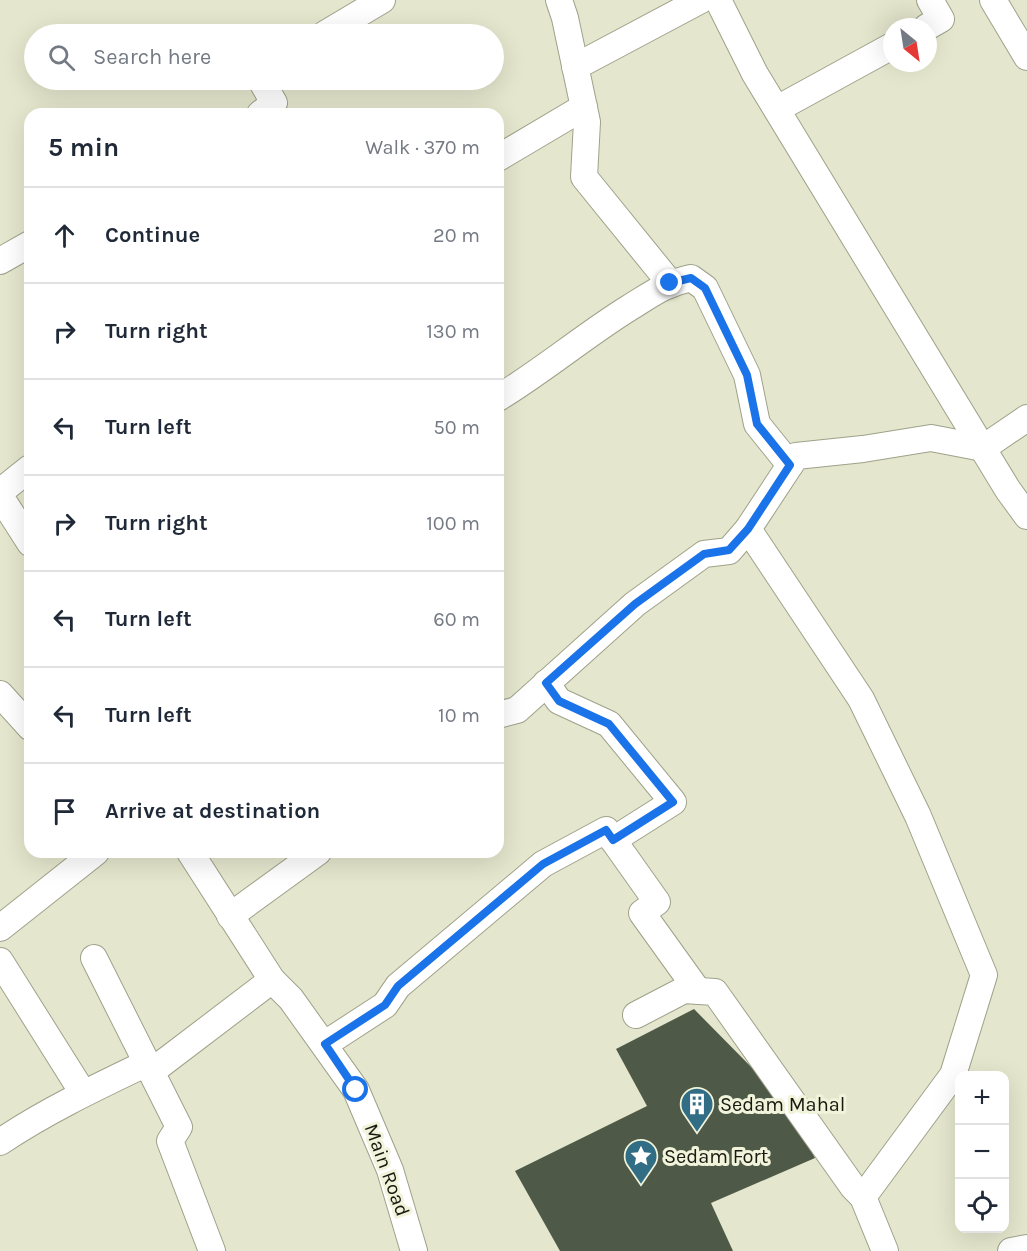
<!DOCTYPE html>
<html lang="en">
<head>
<meta charset="utf-8">
<style>
  :root { --surface:#fff; --page:#f6f6f7; --text:#1f2937; --muted:#747a83; --line:#e0e1e3 }
  body { margin:0; font-family:Karla,sans-serif; background:var(--page); color:var(--text) }
  .controls { position:absolute; right:18px; bottom:18px; display:grid; overflow:hidden; border-radius:12px; box-shadow:0 6px 24px #0002 }
  .controls button { width:54px; height:54px; display:grid; place-items:center; padding:0; border:0; border-bottom:2px solid var(--line); background:var(--surface); color:var(--text); font:30px sans-serif }
  .compass { position:absolute; left:883px; top:18px; width:54px; height:54px; border-radius:50%; background:var(--surface); box-shadow:0 6px 24px #0002; rotate:150deg }
  .stop { position:absolute; width:18px; height:18px; margin:-14px; border:4px solid #1a73e8; border-radius:50%; background:#fff }
  .stop.end { background:#1a73e8; border-color:#fff; box-shadow:0 2px 6px #0008 }
  .list { margin:0; padding:0; list-style:none }
  h2 { display:flex; justify-content:space-between; align-items:center; height:78px; margin:0; padding:0 24px; font-size:26px }
  h2 small { font-size:20px; font-weight:400; color:var(--muted) }
  .list li { display:grid; grid-template-columns:39px 1fr auto; gap:18px; align-items:center; box-sizing:border-box; height:96px; padding:0 24px; border-top:2px solid var(--line) }
  .list b { display:block; font-size:22px; white-space:nowrap }
  .list em { font-size:20px; font-style:normal; color:var(--muted) }
  .icon { flex:none; width:33px; height:33px; fill:none; stroke:currentColor; stroke-width:2; stroke-linecap:round; stroke-linejoin:round }
  .map { position:relative; flex:none; width:1027px; height:1251px; overflow:hidden }
  .search { position:absolute; background:var(--surface); box-shadow:0 6px 24px #0002; left:24px; top:24px; width:480px; height:66px; display:flex; align-items:center; gap:15px; box-sizing:border-box; padding:0 21px; border-radius:33px; color:var(--muted); font-size:22px }
  .panel { position:absolute; background:var(--surface); box-shadow:0 6px 24px #0002; left:24px; top:108px; width:480px; height:750px; border-radius:18px }
  .map>svg:first-child { display:block }
  .building { fill:#4e5a47 }
  .lines { fill:none; stroke-linecap:round; stroke-linejoin:round }
  .minor-casing { stroke:#9fa28a; stroke-width:28 }
  .minor { stroke:#fff; stroke-width:26 }
  .route { stroke:#1a73e8; stroke-width:8 }
  .labels { text-anchor:middle; dominant-baseline:central; stroke-width:6; stroke-linejoin:round; paint-order:stroke }
  .poi-label { font-size:20px; fill:#181910; stroke:#f1f4da; text-anchor:start }
  .street-label { font-size:20px; fill:#181910; stroke:#f1f4da }
</style>
</head>
<body>
<div class="map">
<svg width="1027" height="1251" viewBox="0 0 1027 1251">
  <rect width="100%" height="100%" fill="#e4e6cd"/>
  <path class="building" d="M 694,1009 L 766,1082 L 793,1115 L 815,1158 L 711,1203 L 733,1251 L 560,1251 L 515,1171 L 647,1106 L 616,1049 Z"/>
  <g class="lines">
    <g class="minor-casing">
      <g id="minor">
        <path d="M 559,0 L 565,18 L 587,122 L 584,177 L 670,283"/>
        <path d="M 718,0 L 755,74 L 1008,490 L 1027,516"/>
        <path d="M 993,0 L 1027,57"/>
        <path d="M 927,27 L 941,19 L 930,0"/>
        <path d="M 325,34 L 382,0"/>
        <path d="M 575,67 L 701,0"/>
        <path d="M 777,109 L 892,46"/>
        <path d="M 260,114 L 274,103 L 261,80"/>
        <path d="M 498,158 L 584,107"/>
        <path d="M 0,261 L 30,244"/>
        <path d="M 498,398 C 544,370 584,336 629,308 C 652,294 664,284 691,278 L 705,288 L 747,375 L 757,424 L 790,465"/>
        <path d="M 0,492 L 30,468"/>
        <path d="M 0,496 L 30,543"/>
        <path d="M 546,683 L 559,701 L 609,724 L 673,802 L 613,840"/>
        <path d="M 0,694 L 30,727"/>
        <path d="M 498,715 L 517,710 L 635,604 L 704,554 L 729,551 L 748,529"/>
        <path d="M 190,852 L 272,980 L 291,999 L 356,1090 L 390,1170 L 414,1251"/>
        <path d="M 230,916 L 318,852"/>
        <path d="M 0,928 L 96,852"/>
        <path d="M 94,958 L 179,1127 L 170,1141 L 212,1251"/>
        <path d="M 0,961 L 83,1093"/>
        <path d="M 636,1015 L 684,990 L 715,992 L 853,1187 L 863,1197"/>
        <path d="M 325,1044 L 385,1005 L 398,986 L 543,864 L 606,830 L 657,902 L 642,913 L 698,991"/>
        <path d="M 151,1072 L 272,980"/>
        <path d="M 0,1142 C 46,1111 97,1087 147,1063"/>
        <path d="M 885,1251 L 863,1197 L 953,1075 L 984,975 L 918,816 L 861,699 L 748,529 L 796,456 L 863,449 L 931,438 L 983,448 L 1027,418"/>
        <path d="M 1011,1251 L 1027,1248"/>
      </g>
    </g>
    <use href="#minor" class="minor"/>
  </g>
  <g class="lines">
    <path class="route" d="M 356,1090 L 325,1044 L 385,1005 L 398,986 L 543,864 L 606,830 L 613,840 L 673,802 L 609,724 L 559,701 L 546,683 L 635,604 L 704,554 L 729,550 L 748,529 L 790,465 L 757,424 L 747,375 L 705,288 L 691,278 L 670,283"/>
  </g>
  <defs>
    <g id="building-pin" transform="scale(1.725)"><path d="M0 17L-7.5 6A9.5 9.5 0 1 1 7.5 6Z" fill="#316e85" stroke="#f1f4da"/><path d="M-4-6H4V6H1V3H-1V6H-4ZM-2.5-4.3h1.7v1.8h-1.7ZM.8-4.3h1.7v1.8H.8ZM-2.5-1h1.7V.8h-1.7ZM.8-1h1.7V.8H.8Z" fill="#fff"/></g>
    <g id="sight-pin" transform="scale(1.725)"><path d="M0 17L-7.5 6A9.5 9.5 0 1 1 7.5 6Z" fill="#316e85" stroke="#f1f4da"/><path d="M0-6L1.8-2.2L6-1.7L2.9 1.2L3.7 5.4L0 3.3L-3.7 5.4L-2.9 1.2L-6-1.7L-1.8-2.2Z" fill="#fff"/></g>
  </defs>
  <g fill-rule="evenodd">
    <use href="#building-pin" x="697" y="1104"/>
    <use href="#sight-pin" x="641" y="1156"/>
  </g>
  <g class="labels">
    <g class="poi-label">
      <text x="720" y="1104">Sedam Mahal</text>
      <text x="664" y="1156">Sedam Fort</text>
    </g>
    <g class="street-label">
      <text transform="translate(387 1170) rotate(70)">Main Road</text>
    </g>
  </g>
</svg>
<div class="controls">
<button>+</button>
<button>−</button>
<button><svg class="icon" aria-label="locate" viewBox="0 0 24 24"><circle cx="12" cy="12" r="6"/><path d="M12 2v4M12 18v4M2 12h4M18 12h4"/></svg></button>
</div>
<svg class="compass" viewBox="-18 -18 36 36"><path d="M0-13l5 13h-10z" fill="#e53935"/><path d="M0 13l5-13h-10z" fill="#747a83"/></svg>
<div class="stop" style="left:356px;top:1090px"></div>
<div class="stop end" style="left:670px;top:283px"></div>
<div class="search"><svg class="icon" aria-label="search" viewBox="0 0 24 24"><circle cx="10" cy="10" r="6"/><path d="M15 15l6 6"/></svg>Search here</div>
<section class="panel">
<h2>5 min<small>Walk · 370 m</small></h2>
<ul class="list">
<li><svg class="icon" aria-label="ahead" viewBox="0 0 24 24"><path d="M12 20V5M6 11l6-6 6 6"/></svg><div><b>Continue</b></div><em>20 m</em></li>
<li><svg class="icon" aria-label="right" viewBox="0 0 24 24"><path d="M7 20v-9h11M14 6l5 5-5 5"/></svg><div><b>Turn right</b></div><em>130 m</em></li>
<li><svg class="icon" aria-label="left" viewBox="0 0 24 24"><path d="M17 20v-9H6M10 6l-5 5 5 5"/></svg><div><b>Turn left</b></div><em>50 m</em></li>
<li><svg class="icon" aria-label="right" viewBox="0 0 24 24"><path d="M7 20v-9h11M14 6l5 5-5 5"/></svg><div><b>Turn right</b></div><em>100 m</em></li>
<li><svg class="icon" aria-label="left" viewBox="0 0 24 24"><path d="M17 20v-9H6M10 6l-5 5 5 5"/></svg><div><b>Turn left</b></div><em>60 m</em></li>
<li><svg class="icon" aria-label="left" viewBox="0 0 24 24"><path d="M17 20v-9H6M10 6l-5 5 5 5"/></svg><div><b>Turn left</b></div><em>10 m</em></li>
<li><svg class="icon" aria-label="arrive" viewBox="0 0 24 24"><path d="M6 21V4h12l-3 4 3 4H6"/></svg><div><b>Arrive at destination</b></div></li>
</ul>
</section>
</div>
</body>
</html>
